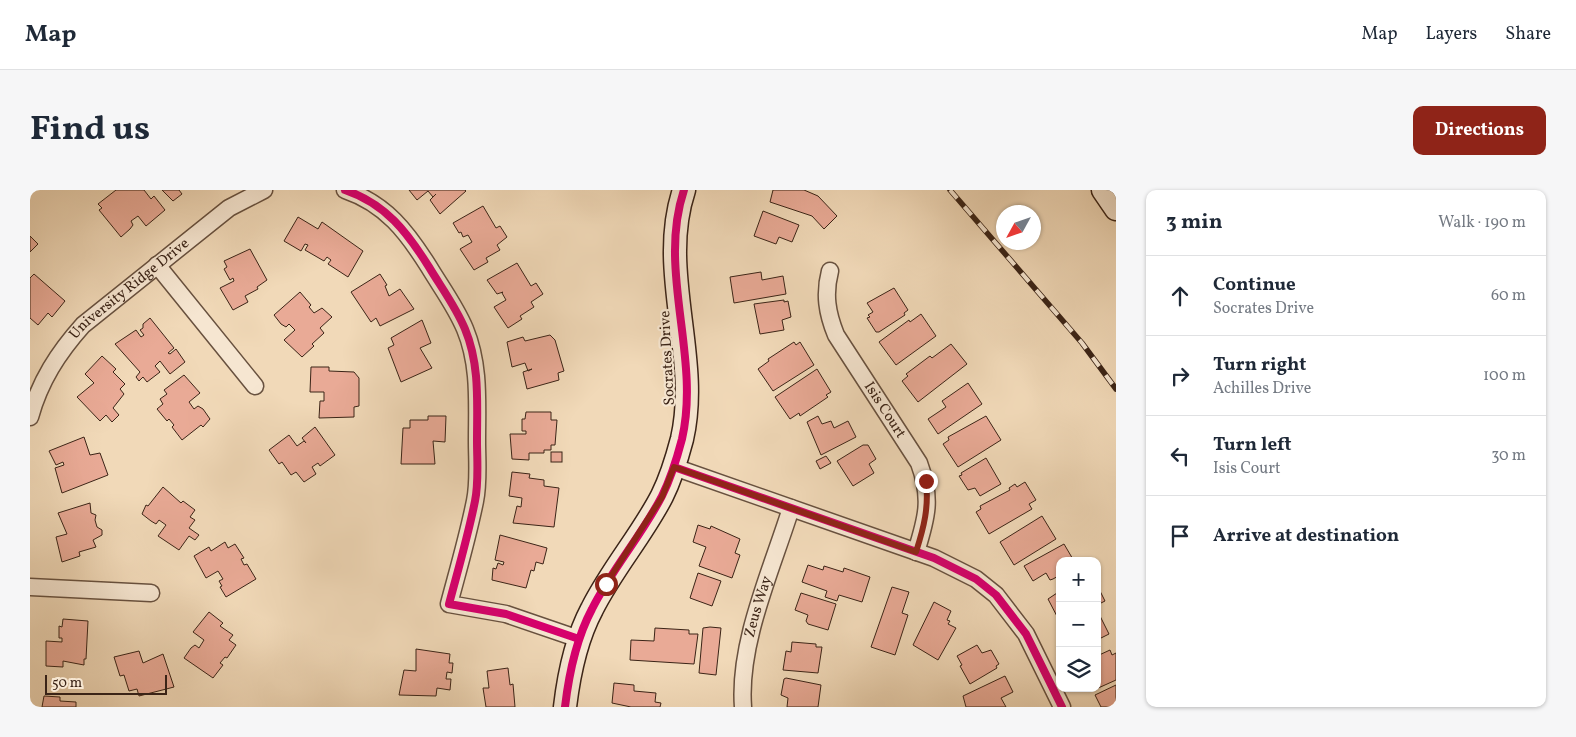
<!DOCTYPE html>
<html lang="en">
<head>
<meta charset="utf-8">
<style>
  :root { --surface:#fff; --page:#f6f6f7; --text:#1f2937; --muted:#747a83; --line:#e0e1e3; --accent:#8f2418 }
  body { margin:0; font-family:Vollkorn,serif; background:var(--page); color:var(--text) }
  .controls { position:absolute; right:15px; bottom:15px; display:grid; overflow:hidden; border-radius:10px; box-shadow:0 1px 4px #0004 }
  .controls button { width:45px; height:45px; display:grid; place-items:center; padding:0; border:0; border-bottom:1px solid var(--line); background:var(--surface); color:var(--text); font:25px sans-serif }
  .compass { position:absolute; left:966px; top:15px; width:45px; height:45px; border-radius:50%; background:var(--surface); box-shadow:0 1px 4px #0004; rotate:230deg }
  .scale { position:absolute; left:15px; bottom:12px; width:122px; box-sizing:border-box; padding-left:5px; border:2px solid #3b2417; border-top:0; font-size:14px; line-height:18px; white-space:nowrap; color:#3b2417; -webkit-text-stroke:4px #f6e6d1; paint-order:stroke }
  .stop { position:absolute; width:15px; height:15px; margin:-11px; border:4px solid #8f2418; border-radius:50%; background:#fff }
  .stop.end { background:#8f2418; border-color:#fff; box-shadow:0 1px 5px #0008 }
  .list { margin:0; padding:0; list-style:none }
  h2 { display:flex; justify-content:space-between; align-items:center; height:65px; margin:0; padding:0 20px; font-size:21px }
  h2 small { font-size:16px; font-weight:400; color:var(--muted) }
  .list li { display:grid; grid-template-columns:32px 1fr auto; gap:15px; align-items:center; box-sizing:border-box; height:80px; padding:0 20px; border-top:1px solid var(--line) }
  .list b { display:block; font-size:19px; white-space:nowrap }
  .list p { margin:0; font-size:16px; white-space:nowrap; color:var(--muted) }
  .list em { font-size:16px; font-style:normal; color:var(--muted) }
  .icon { flex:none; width:28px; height:28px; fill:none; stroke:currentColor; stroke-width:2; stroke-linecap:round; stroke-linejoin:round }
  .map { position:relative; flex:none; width:1086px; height:517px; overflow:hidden; border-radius:10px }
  header { display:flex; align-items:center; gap:30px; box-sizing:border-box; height:70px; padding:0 25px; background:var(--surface); border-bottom:1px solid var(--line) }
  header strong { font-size:24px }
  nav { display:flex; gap:28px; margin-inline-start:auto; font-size:18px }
  .intro { display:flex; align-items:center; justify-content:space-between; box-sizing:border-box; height:120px; padding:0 30px }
  h1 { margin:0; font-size:35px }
  .button { padding:12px 22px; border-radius:10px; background:var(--accent); color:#fff; font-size:18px; font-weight:700 }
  main { display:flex; gap:30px; padding:0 30px }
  aside { flex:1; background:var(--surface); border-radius:10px; box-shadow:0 1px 4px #0004 }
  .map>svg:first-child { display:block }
  .building { fill:#e9aa96; stroke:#3b2417 }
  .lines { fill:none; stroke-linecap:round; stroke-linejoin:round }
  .street-casing { stroke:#68513f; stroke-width:19 }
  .secondary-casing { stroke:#3b2417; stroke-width:25 }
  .street { stroke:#f6e6d1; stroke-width:16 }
  .secondary { stroke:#f6e6d1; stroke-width:22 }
  .rail-casing { stroke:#3b2417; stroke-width:5.5 }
  .rail { stroke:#f6e6d1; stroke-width:4; stroke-dasharray:11; stroke-linecap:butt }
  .cycleway-casing { stroke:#f6e6d1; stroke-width:11 }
  .cycleway { stroke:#d6006c; stroke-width:8 }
  .route { stroke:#8f2418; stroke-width:6 }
  .labels { text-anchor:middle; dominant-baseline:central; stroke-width:4.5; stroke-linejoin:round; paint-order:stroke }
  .street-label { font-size:15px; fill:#3b2417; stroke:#f6e6d1 }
</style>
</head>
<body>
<header>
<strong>Map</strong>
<nav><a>Map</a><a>Layers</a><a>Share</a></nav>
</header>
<div class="intro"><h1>Find us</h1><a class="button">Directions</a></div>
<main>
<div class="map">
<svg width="1086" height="517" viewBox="0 0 1086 517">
  <rect width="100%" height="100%" fill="#f1d9b8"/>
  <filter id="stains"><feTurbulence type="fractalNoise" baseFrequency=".004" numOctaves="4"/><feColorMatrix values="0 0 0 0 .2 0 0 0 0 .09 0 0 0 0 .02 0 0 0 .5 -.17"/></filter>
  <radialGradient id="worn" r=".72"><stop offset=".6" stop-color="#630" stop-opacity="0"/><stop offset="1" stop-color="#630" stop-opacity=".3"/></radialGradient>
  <g class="building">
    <path d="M 86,0 L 114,0 L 121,9 L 124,6 L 135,20 L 116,36 L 108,26 L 101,31 L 103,35 L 100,39 L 91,47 L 69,20 L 72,18 L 68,14 Z"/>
    <path d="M 132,0 L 149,0 L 152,4 L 143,11 Z"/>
    <path d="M 379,0 L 435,0 L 436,1 L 410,24 L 400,10 L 406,4 L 403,7 L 398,1 L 387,10 Z"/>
    <path d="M 743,0 L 774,0 L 788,6 L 807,26 L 794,39 L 782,26 L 740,12 Z"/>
    <path d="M 453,16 L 466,38 L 470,36 L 477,47 L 467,55 L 470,60 L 456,68 L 458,72 L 444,80 L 430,59 L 442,52 L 438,45 L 433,47 L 431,42 L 429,43 L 423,33 Z"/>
    <path d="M 733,21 L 769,35 L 762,52 L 749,47 L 746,54 L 724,46 Z"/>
    <path d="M 268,27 L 288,39 L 292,32 L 333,61 L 318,87 L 298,74 L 301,70 L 297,67 L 294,71 L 275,60 L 278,55 L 275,54 L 271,61 L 254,51 Z"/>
    <path d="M 0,46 L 8,54 L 0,62 Z"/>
    <path d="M 220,59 L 237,90 L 227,97 L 228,99 L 215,106 L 218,112 L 203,120 L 190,98 L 204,91 L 203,88 L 200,90 L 194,79 L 197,77 L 194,71 Z"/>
    <path d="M 487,73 L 501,96 L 506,93 L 513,104 L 501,112 L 504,117 L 490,126 L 492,129 L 478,138 L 464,117 L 476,110 L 472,103 L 473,102 L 467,104 L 457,90 Z"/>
    <path d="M 731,82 L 732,90 L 753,86 L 756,104 L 704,113 L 700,87 Z"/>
    <path d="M 4,84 L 35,111 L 22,127 L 18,123 L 8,135 L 0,128 L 0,88 Z"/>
    <path d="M 350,84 L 357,95 L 355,96 L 359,106 L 370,99 L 384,119 L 350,136 L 346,128 L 341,132 L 321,102 Z"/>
    <path d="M 864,98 L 878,120 L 874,123 L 875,125 L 849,142 L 846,142 L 837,128 L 840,127 L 838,125 L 843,122 L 837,113 Z"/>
    <path d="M 270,102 L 281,115 L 279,117 L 284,123 L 292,118 L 302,127 L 290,138 L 294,143 L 282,154 L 284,156 L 272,167 L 254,150 L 265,140 L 259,134 L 256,137 L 251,134 L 244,125 Z"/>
    <path d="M 754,110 L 754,112 L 758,111 L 761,127 L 752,130 L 754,140 L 730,144 L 724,114 Z"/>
    <path d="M 891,124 L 906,146 L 866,175 L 849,152 L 879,130 L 880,132 Z"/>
    <path d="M 120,128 L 144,158 L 138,163 L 140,164 L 146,159 L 155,172 L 140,184 L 130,171 L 125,176 L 130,182 L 117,192 L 113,187 L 109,191 L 106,187 L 110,182 L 85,154 L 106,140 L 111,147 L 114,145 L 110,140 L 113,138 L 113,134 Z"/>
    <path d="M 392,130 L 401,153 L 390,158 L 402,178 L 371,192 L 358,158 L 364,155 L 361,148 Z"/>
    <path d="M 520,145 L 525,150 L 534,181 L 528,183 L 529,190 L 497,199 L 493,182 L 502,179 L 498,181 L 495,173 L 482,177 L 477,152 L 493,147 L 495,151 Z"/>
    <path d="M 764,152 L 766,155 L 770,152 L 784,175 L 743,201 L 728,179 L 739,171 L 738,169 Z"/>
    <path d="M 921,154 L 937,174 L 888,212 L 872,191 L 878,186 L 876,184 L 900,166 L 902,168 Z"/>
    <path d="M 72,166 L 86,179 L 83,182 L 95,194 L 90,199 L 94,204 L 83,218 L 89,225 L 82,232 L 76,225 L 70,231 L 47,207 L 64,193 L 55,184 Z"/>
    <path d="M 281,177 L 299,177 L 299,181 L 324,182 L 329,188 L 329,216 L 324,217 L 324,227 L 289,228 L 290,211 L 294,211 L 294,202 L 280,202 Z"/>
    <path d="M 787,179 L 801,202 L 796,205 L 798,207 L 770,226 L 769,223 L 760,229 L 745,207 Z"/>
    <path d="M 154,185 L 170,203 L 159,212 L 164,219 L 168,216 L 173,219 L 180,229 L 173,237 L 171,235 L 152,250 L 142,237 L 144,235 L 139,229 L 137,231 L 127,219 L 133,214 L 130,209 L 137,204 L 134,200 Z"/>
    <path d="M 938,193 L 952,214 L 908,244 L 898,229 L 916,217 L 912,211 Z"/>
    <path d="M 496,222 L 521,222 L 521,230 L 527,230 L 525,255 L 521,255 L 521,260 L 514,260 L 514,263 L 499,263 L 499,270 L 482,269 L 480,244 L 496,244 L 496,241 L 492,241 L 492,229 L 495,229 Z"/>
    <path d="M 398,226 L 416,226 L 415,252 L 403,251 L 405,274 L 371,274 L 373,238 L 380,238 L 380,230 L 398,230 Z"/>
    <path d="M 788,226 L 792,234 L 801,231 L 804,238 L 818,231 L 826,247 L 791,265 L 777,232 Z"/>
    <path d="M 956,226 L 971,250 L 928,277 L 913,254 L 919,250 L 918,247 Z"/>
    <path d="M 285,237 L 305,265 L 290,276 L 288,273 L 282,277 L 286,284 L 274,292 L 266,282 L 261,285 L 252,272 L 249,274 L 239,260 L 259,245 L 267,256 L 274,251 L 276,253 L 272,248 Z"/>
    <path d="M 54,247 L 60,265 L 70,263 L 78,285 L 32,303 L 25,278 L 34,275 L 33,272 L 26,275 L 19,261 Z"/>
    <path d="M 833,255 L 838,255 L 846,269 L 839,274 L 844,283 L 823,296 L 807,271 Z"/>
    <rect x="521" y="262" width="11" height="10"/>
    <path d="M 796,266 L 801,273 L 790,279 L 786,271 Z"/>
    <path d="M 956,268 L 971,294 L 950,306 L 945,298 L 938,300 L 929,286 L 932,285 L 931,283 Z"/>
    <path d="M 482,282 L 500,284 L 499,288 L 514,290 L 514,296 L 529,298 L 524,337 L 483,333 L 487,316 L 491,317 L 492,308 L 479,306 Z"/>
    <path d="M 995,292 L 1006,310 L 999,314 L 1002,319 L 959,344 L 946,322 L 951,319 L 950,316 L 980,300 L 979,298 L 985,294 L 987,297 Z"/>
    <path d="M 133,297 L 151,313 L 153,311 L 165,320 L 160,327 L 165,330 L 159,338 L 169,345 L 165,350 L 159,346 L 149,360 L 128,346 L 136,335 L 129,330 L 126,334 L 121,331 L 112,324 L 116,315 L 118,316 Z"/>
    <path d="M 60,313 L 61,323 L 66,325 L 65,330 L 67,337 L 72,340 L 72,345 L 63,350 L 66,357 L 49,362 L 50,366 L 32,372 L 26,347 L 37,344 L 28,323 Z"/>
    <path d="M 1012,326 L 1026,349 L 984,375 L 970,352 Z"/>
    <path d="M 668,335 L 680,339 L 681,336 L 710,349 L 705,363 L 710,365 L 702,388 L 669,376 L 676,357 L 663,352 Z"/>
    <path d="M 470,345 L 517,358 L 513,374 L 506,372 L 504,381 L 501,380 L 496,398 L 462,390 L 463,378 L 466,379 L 468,373 L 473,375 L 474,372 L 465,370 Z"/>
    <path d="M 195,352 L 198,358 L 205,354 L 214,368 L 211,369 L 214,375 L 217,374 L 226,389 L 196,407 L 190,397 L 192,396 L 189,391 L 193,389 L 188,381 L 176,388 L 164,366 L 179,357 L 181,361 Z"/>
    <path d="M 1034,354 L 1044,371 L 1030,371 L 1030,385 L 1023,389 L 1020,390 L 1016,383 L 1003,391 L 994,376 Z"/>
    <path d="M 778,375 L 793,380 L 794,376 L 813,382 L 814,378 L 840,387 L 832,412 L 809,405 L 807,411 L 795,407 L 797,401 L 772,392 Z"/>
    <path d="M 668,383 L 691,391 L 682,416 L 660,408 Z"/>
    <path d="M 1067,395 L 1075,411 L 1067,415 Z"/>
    <path d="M 862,397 L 879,402 L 872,423 L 878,425 L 865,465 L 841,457 Z"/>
    <path d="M 1030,401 L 1030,432 L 1018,409 Z"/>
    <path d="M 771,403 L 806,414 L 798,440 L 778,434 L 776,431 L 778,425 L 765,420 Z"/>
    <path d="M 904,412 L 921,421 L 917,430 L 920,431 L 918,434 L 926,438 L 908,470 L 883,455 Z"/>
    <path d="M 1067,420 L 1079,444 L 1067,450 Z"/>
    <path d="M 179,422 L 193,433 L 190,436 L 203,445 L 199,450 L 206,455 L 197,468 L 195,467 L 190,473 L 193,475 L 183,488 L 154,468 L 161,458 L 165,455 L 169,458 L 174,450 L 163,442 Z"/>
    <path d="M 33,429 L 58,431 L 56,469 L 54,469 L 54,475 L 33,471 L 33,477 L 16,476 L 16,451 L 32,452 L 32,448 L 29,448 L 29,436 L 32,437 Z"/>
    <path d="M 680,437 L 691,438 L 686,485 L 669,483 L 673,438 Z"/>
    <path d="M 625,438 L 659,440 L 659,444 L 668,444 L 664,474 L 600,470 L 601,450 L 624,451 Z"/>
    <path d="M 762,452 L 786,454 L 786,457 L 792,457 L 788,483 L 753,480 L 756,461 L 761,462 Z"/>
    <path d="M 947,455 L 952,463 L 961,460 L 969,474 L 966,476 L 967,478 L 940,494 L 930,476 L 932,475 L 927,466 Z"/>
    <path d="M 386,459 L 420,464 L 419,473 L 423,473 L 422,483 L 417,482 L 416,489 L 421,489 L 420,500 L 407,498 L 406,506 L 369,505 L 374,480 L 386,481 Z"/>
    <path d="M 1080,460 L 1082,465 L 1086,463 L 1086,490 L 1066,499 L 1067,466 Z"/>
    <path d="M 109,461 L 113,473 L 133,464 L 144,497 L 109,506 L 107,499 L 99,501 L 94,485 L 90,486 L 84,467 Z"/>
    <path d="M 478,478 L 480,495 L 483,494 L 485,517 L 456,517 L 453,498 L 459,498 L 457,481 Z"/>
    <path d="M 975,486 L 983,502 L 971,508 L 976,517 L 936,517 L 933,506 Z"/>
    <path d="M 756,488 L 791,495 L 788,517 L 757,517 L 758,508 L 751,505 L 754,489 Z"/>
    <path d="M 584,493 L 604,495 L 604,501 L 626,503 L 625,512 L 631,513 L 630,517 L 601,517 L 582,513 Z"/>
    <path d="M 1086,495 L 1086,517 L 1071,517 L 1065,505 Z"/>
    <path d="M 14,506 L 30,507 L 30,511 L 46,512 L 46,517 L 12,517 Z"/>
  </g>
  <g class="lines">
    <g class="street-casing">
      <g id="street">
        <path d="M 315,0 C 356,14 377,42 399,77 C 411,97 426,117 435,139 C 450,175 447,213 447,251 C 447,271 449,292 445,311 C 438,346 428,380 419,414 L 476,424 L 549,449"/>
        <path d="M 127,75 L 225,196"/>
        <path id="s1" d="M 800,81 C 794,104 797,123 806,145 L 889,273 C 902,308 897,327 886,362"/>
        <path id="s2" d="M 0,227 C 10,191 28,163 53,135 L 199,18 L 234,0"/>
        <path d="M 644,277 L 904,368 L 946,389 L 966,405 L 996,444 L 1032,517"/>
        <path d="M 0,397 L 121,403"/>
        <path id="s3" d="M 713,517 C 708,453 742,379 761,318"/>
      </g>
    </g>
    <g class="secondary-casing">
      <g id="secondary">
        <path d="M 1073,0 L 1086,19"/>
        <path d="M 535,517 C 539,483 546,449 562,419 C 582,379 612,345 632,306 C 641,288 647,268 652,249 C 671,167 627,81 654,0"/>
      </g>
    </g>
    <use href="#street" class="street"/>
    <use href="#secondary" class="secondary"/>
    <g class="rail-casing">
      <path id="rail" d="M 920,0 L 1052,153 L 1086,199"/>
    </g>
    <use href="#rail" class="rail"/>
    <g class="cycleway-casing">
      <g id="cycleway">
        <path d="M 315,0 C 356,14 377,42 399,77 C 411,97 426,117 435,139 C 450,175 447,213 447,251 C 447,271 449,292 445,311 C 438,346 428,380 419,414 L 476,424 L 549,449"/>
        <path d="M 644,277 L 904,368 L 946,389 L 966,405 L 996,444 L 1032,517"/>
        <path d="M 535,517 C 539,483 546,449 562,419 C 582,379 612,345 632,306 C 641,288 647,268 652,249 C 671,167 627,81 654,0"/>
      </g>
    </g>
    <use href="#cycleway" class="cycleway"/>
  </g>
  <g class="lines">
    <path class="route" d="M 576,394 L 632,307 L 644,277 L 886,362 C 894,337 899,317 896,291"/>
  </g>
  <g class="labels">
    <g class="street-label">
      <text stroke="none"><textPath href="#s2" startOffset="166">University Ridge Drive</textPath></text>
      <text transform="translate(638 168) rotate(-93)">Socrates Drive</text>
      <text stroke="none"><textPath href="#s1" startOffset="155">Isis Court</textPath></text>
      <text stroke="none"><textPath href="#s3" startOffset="102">Zeus Way</textPath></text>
    </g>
  </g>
  <rect width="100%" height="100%" filter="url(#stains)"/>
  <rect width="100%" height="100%" fill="url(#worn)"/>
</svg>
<div class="controls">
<button>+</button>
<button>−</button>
<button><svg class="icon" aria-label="layers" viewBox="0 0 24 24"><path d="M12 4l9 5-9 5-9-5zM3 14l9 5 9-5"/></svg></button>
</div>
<svg class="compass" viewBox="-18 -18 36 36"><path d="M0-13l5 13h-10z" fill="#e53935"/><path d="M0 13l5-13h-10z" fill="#747a83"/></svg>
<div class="scale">50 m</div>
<div class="stop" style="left:576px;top:394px"></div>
<div class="stop end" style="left:896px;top:291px"></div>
</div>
<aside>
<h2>3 min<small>Walk · 190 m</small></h2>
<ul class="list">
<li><svg class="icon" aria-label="ahead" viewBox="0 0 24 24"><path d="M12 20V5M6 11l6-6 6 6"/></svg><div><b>Continue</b><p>Socrates Drive</p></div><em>60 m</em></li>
<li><svg class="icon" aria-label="right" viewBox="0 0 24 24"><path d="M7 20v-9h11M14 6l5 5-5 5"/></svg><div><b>Turn right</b><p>Achilles Drive</p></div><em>100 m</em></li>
<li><svg class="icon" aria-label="left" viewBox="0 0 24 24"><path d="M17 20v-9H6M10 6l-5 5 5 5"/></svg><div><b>Turn left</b><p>Isis Court</p></div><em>30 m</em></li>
<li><svg class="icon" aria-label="arrive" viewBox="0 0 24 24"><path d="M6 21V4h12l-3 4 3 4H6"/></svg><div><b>Arrive at destination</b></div></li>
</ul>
</aside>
</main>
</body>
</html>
